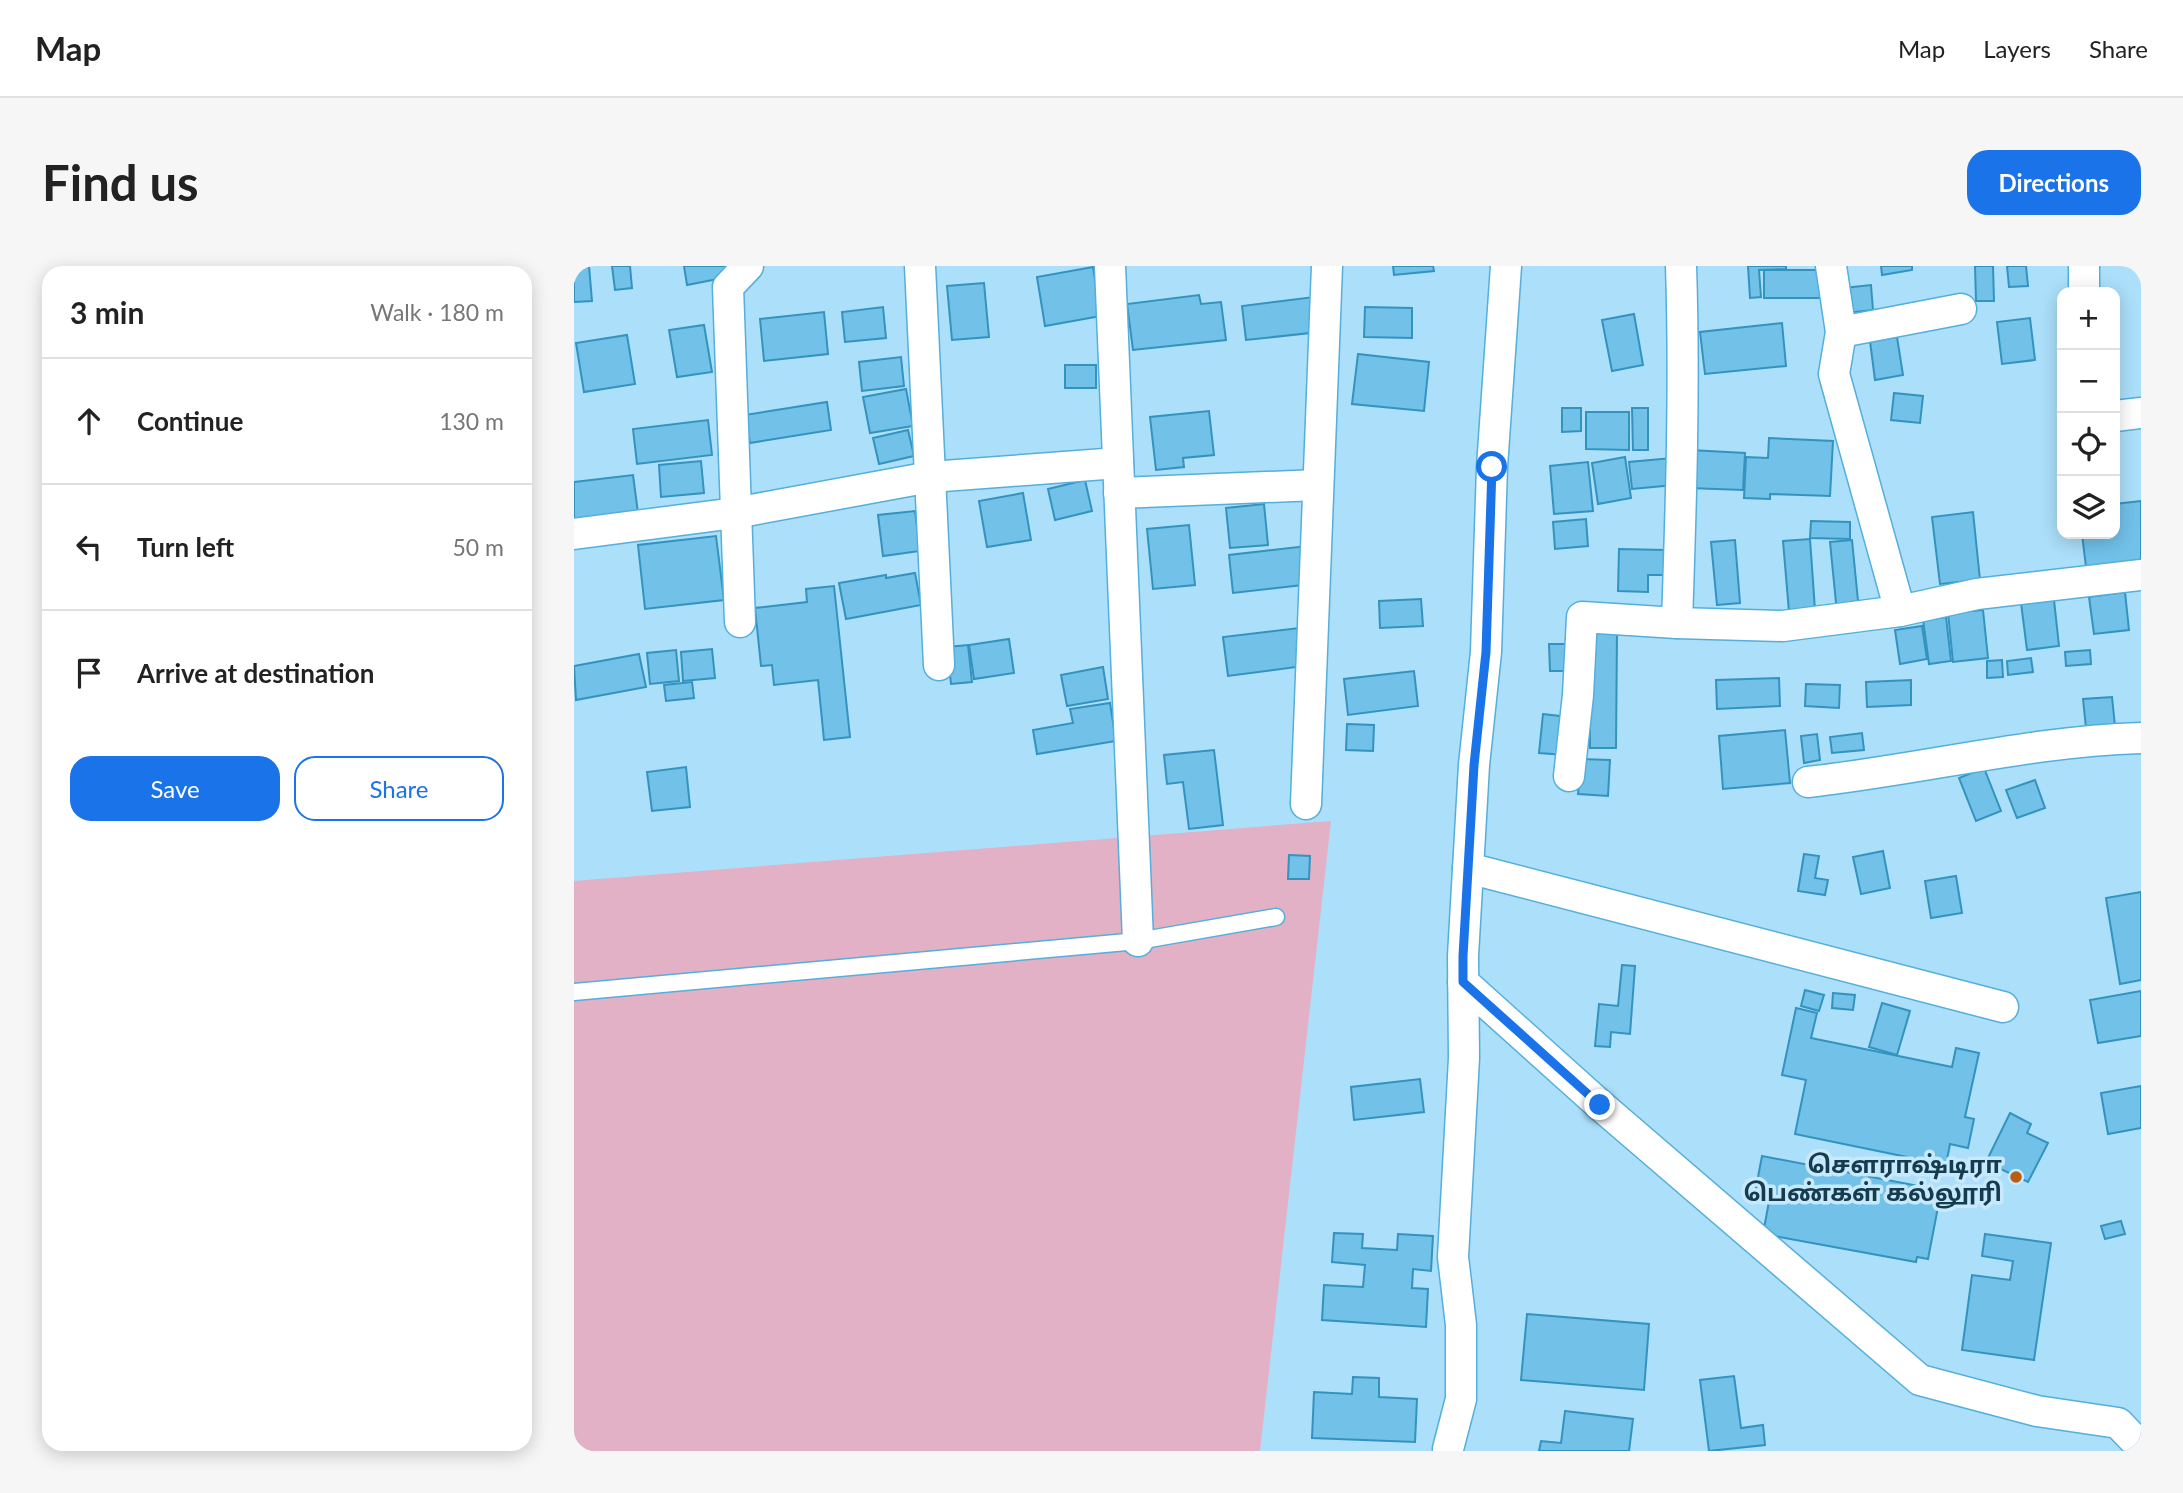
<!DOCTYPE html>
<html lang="en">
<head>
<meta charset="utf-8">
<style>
  :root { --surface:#fff; --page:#f6f6f6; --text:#222; --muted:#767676; --line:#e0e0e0; --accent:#1a73e8 }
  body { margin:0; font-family:Lato,"Noto Sans Tamil",sans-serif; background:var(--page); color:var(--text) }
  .controls { position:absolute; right:21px; top:21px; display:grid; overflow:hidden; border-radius:14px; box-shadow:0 4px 18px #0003 }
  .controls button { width:63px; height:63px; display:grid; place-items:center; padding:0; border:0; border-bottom:2px solid var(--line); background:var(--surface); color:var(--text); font:35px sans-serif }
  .stop { position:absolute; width:21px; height:21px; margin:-16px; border:5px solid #1a73e8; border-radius:50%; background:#fff }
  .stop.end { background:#1a73e8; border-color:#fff; box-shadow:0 2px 7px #0008 }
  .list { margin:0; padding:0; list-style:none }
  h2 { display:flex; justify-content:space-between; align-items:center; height:91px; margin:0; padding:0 28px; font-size:30px }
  h2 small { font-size:23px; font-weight:400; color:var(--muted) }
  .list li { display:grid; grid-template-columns:46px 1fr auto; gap:21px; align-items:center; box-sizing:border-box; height:126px; padding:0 28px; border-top:2px solid var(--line) }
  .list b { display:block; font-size:26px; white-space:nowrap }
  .list em { font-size:23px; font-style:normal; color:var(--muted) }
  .actions { display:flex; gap:14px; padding:21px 28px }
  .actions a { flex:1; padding:16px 0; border:2px solid var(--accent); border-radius:21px; text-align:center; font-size:24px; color:var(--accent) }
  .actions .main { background:var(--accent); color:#fff }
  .icon { flex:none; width:38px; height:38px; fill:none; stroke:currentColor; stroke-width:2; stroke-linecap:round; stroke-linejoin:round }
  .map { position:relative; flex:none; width:1567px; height:1185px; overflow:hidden; border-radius:21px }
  header { display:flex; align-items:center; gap:42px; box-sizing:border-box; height:98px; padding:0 35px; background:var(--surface); border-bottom:2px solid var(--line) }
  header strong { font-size:33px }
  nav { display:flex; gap:38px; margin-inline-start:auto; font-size:24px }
  .intro { display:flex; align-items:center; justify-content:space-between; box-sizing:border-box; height:168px; padding:0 42px }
  h1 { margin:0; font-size:49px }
  .button { padding:18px 32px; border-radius:21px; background:var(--accent); color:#fff; font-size:24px; font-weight:700 }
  main { display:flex; gap:42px; padding:0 42px }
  aside { flex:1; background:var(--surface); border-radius:21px; box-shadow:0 4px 18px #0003 }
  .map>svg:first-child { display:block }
  .green { fill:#e2b1c5 }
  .building { fill:#71c1e9; stroke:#3493be; stroke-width:2 }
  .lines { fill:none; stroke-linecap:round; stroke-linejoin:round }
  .service-casing { stroke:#54afdc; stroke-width:19 }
  .minor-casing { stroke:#54afdc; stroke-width:33 }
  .service { stroke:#fff; stroke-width:16 }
  .minor { stroke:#fff; stroke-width:30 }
  .route { stroke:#1a73e8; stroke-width:9 }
  .poi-dot { fill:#ba5d0e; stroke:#c8e9fc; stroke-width:2.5 }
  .labels { text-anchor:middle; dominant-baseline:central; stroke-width:7; stroke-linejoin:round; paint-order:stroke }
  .poi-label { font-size:24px; font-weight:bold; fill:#143b4e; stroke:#c8e9fc; text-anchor:end }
</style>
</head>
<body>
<header>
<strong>Map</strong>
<nav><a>Map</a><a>Layers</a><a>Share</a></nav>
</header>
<div class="intro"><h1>Find us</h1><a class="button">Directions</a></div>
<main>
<aside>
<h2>3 min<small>Walk · 180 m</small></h2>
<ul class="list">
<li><svg class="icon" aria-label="ahead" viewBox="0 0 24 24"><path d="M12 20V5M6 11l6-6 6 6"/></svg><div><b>Continue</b></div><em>130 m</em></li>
<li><svg class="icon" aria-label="left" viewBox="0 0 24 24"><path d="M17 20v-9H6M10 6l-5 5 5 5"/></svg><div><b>Turn left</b></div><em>50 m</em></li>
<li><svg class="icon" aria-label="arrive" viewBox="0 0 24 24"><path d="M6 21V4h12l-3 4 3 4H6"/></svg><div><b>Arrive at destination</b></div></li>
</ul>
<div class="actions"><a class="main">Save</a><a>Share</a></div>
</aside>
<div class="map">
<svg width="1567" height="1185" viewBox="0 0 1567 1185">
  <rect width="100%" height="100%" fill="#acdffa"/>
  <path class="green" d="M 757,555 L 686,1185 L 0,1185 L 0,615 Z"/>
  <g class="building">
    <path d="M 0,0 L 15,0 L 18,35 L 0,36 Z"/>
    <path d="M 38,0 L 56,0 L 58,22 L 41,24 Z"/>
    <path d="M 110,0 L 152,0 L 154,11 L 113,19 Z"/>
    <path d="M 819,0 L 859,0 L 860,5 L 820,9 Z"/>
    <path d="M 1174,0 L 1212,0 L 1212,3 L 1185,4 L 1187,31 L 1176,32 Z"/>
    <path d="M 1307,0 L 1338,0 L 1338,4 L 1308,9 Z"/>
    <path d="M 1401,0 L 1419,0 L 1420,35 L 1402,35 Z"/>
    <path d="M 1433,0 L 1452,0 L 1454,20 L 1435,21 Z"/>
    <path d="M 519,1 L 527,50 L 471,60 L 463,11 Z"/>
    <path d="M 1190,4 L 1251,4 L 1250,32 L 1190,32 Z"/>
    <path d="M 410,17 L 415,71 L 378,74 L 373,20 Z"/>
    <path d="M 1297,19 L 1299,44 L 1272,47 L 1270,22 Z"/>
    <path d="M 625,29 L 627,38 L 647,36 L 652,74 L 559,84 L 553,38 Z"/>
    <path d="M 740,31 L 745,66 L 672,74 L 668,40 Z"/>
    <path d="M 309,41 L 312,72 L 271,76 L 268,46 Z"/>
    <path d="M 791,41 L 838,42 L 838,72 L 790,71 Z"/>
    <path d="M 250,46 L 254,88 L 190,95 L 186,53 Z"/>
    <path d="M 1060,48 L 1069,99 L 1038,105 L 1028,54 Z"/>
    <path d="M 1456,52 L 1461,94 L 1428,98 L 1423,56 Z"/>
    <path d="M 1208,57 L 1212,100 L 1131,108 L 1126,66 Z"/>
    <path d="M 130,59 L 138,106 L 103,111 L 95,64 Z"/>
    <path d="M 53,69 L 61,118 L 10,126 L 2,77 Z"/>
    <path d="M 1323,71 L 1329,109 L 1301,114 L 1296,75 Z"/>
    <path d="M 784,88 L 855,96 L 850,145 L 778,138 Z"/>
    <path d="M 327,91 L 330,120 L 288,125 L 285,96 Z"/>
    <rect x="491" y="99" width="31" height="23"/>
    <path d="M 332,123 L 339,160 L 296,167 L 289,131 Z"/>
    <path d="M 1320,127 L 1349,130 L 1346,157 L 1317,154 Z"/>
    <path d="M 253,136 L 257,164 L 176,177 L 171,149 Z"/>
    <path d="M 988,142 L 1007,142 L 1007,165 L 988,166 Z"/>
    <path d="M 1058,142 L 1074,142 L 1074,184 L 1059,184 Z"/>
    <path d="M 635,145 L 640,189 L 609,192 L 610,201 L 582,204 L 576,151 Z"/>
    <path d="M 1012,146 L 1055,146 L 1055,184 L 1012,183 Z"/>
    <path d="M 134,154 L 138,189 L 63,198 L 59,163 Z"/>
    <path d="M 334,164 L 340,190 L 305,198 L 299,172 Z"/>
    <path d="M 1195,172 L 1259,175 L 1256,230 L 1196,228 L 1196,233 L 1170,232 L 1172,191 L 1194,192 Z"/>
    <path d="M 1116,184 L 1171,187 L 1169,224 L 1115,222 Z"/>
    <path d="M 1051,191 L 1057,232 L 1024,238 L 1018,197 Z"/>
    <path d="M 1098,192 L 1100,219 L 1058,223 L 1055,196 Z"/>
    <path d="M 127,195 L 130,227 L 87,231 L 85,199 Z"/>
    <path d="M 1014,196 L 1019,245 L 980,248 L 976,200 Z"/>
    <path d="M 59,209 L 64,247 L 0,255 L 0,216 Z"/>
    <path d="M 511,214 L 518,245 L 481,254 L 474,223 Z"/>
    <path d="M 449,227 L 457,274 L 413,281 L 405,235 Z"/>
    <path d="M 1567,235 L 1567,295 L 1512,301 L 1508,268 L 1541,268 L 1541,238 Z"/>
    <path d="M 690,238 L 694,279 L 656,282 L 652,242 Z"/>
    <path d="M 341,245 L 346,285 L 309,290 L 304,249 Z"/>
    <path d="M 1399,246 L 1406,314 L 1366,318 L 1358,251 Z"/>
    <path d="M 1012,253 L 1014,280 L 981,283 L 979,256 Z"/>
    <path d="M 1237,255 L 1276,256 L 1276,273 L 1236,272 Z"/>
    <path d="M 615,259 L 621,319 L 579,323 L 573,263 Z"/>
    <path d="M 142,270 L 150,334 L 71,343 L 64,279 Z"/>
    <path d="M 1236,273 L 1241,344 L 1215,346 L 1209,275 Z"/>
    <path d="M 1161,274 L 1166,337 L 1143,339 L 1137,276 Z"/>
    <path d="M 1278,274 L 1285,345 L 1263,347 L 1256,276 Z"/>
    <path d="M 733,280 L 737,318 L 659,327 L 655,289 Z"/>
    <path d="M 1045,283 L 1091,284 L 1090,309 L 1074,309 L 1074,326 L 1044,325 Z"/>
    <path d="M 341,307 L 347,339 L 272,353 L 265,317 L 312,309 L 312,312 Z"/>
    <path d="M 260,320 L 276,471 L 250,474 L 244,414 L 200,419 L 198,399 L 187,400 L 181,342 L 233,336 L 232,323 Z"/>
    <path d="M 1551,326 L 1555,364 L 1520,368 L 1515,331 Z"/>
    <path d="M 847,333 L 849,360 L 806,362 L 805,335 Z"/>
    <path d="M 1480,334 L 1485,380 L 1453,384 L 1447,337 Z"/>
    <path d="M 1409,344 L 1414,392 L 1379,396 L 1374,347 Z"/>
    <path d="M 1372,351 L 1377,395 L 1355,398 L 1349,354 Z"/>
    <path d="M 1348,360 L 1353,393 L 1326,398 L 1321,364 Z"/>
    <path d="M 725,362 L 730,400 L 654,410 L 649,371 Z"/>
    <path d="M 1009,366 L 1043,367 L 1042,482 L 1016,482 L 1016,446 Z"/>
    <path d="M 435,373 L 440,407 L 400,413 L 395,379 Z"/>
    <path d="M 975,378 L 995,378 L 996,405 L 976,405 Z"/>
    <path d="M 394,379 L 398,416 L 377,418 L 373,381 Z"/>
    <path d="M 138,383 L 141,412 L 109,415 L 107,386 Z"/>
    <path d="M 102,384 L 105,415 L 76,418 L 73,387 Z"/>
    <path d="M 1516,384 L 1517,398 L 1492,400 L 1491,386 Z"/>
    <path d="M 65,388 L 72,421 L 2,434 L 0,400 Z"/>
    <path d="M 1457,392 L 1459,406 L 1434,409 L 1433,395 Z"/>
    <path d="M 1428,394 L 1429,411 L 1413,412 L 1413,395 Z"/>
    <path d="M 529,401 L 534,433 L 493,440 L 487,409 Z"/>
    <path d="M 840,405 L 844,440 L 774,449 L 770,413 Z"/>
    <path d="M 1205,412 L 1206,440 L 1143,443 L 1142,414 Z"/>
    <path d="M 1337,414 L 1337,439 L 1293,441 L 1292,416 Z"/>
    <path d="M 118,416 L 120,432 L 92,435 L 90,419 Z"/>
    <path d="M 1232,418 L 1266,419 L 1265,442 L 1231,440 Z"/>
    <path d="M 1538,431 L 1541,460 L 1512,462 L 1509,433 Z"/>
    <path d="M 536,437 L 542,475 L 463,488 L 459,464 L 499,457 L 496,443 Z"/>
    <path d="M 969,448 L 994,451 L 991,489 L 965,487 Z"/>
    <path d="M 773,458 L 800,459 L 799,485 L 772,484 Z"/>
    <path d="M 1211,464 L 1216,517 L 1149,523 L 1145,470 Z"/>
    <path d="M 1288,467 L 1290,484 L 1258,487 L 1256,471 Z"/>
    <path d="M 1243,468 L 1246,494 L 1230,497 L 1227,470 Z"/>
    <path d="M 640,484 L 649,559 L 615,563 L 609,516 L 593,518 L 590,489 Z"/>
    <path d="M 1007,493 L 1036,494 L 1034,530 L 1004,528 Z"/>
    <path d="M 112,501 L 116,541 L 78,545 L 73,506 Z"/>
    <path d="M 1410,502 L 1427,545 L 1402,555 L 1385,512 Z"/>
    <path d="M 1461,514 L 1471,542 L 1443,552 L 1432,524 Z"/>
    <path d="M 1309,585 L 1316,622 L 1287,628 L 1279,591 Z"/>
    <path d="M 1230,588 L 1245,590 L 1241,612 L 1254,614 L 1251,629 L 1224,625 Z"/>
    <path d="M 715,589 L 736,590 L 735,613 L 714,613 Z"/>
    <path d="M 1382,610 L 1388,647 L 1357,652 L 1351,615 Z"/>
    <path d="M 1567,626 L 1567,714 L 1546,718 L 1532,632 Z"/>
    <path d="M 1048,699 L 1061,700 L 1056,768 L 1037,766 L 1036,781 L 1021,780 L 1025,738 L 1044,740 Z"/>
    <path d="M 1231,724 L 1250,729 L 1245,745 L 1227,740 Z"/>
    <path d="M 1567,725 L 1567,770 L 1524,777 L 1516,734 Z"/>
    <path d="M 1259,727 L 1281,729 L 1279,744 L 1258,742 Z"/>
    <path d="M 1308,737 L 1336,745 L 1323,789 L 1295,781 Z"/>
    <path d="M 1222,742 L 1243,747 L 1237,772 L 1378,801 L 1382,782 L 1405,787 L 1391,851 L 1400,853 L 1394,882 L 1376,878 L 1372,899 L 1221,868 L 1232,814 L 1208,809 Z"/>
    <path d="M 846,813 L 850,846 L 780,854 L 777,821 Z"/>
    <path d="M 1567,820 L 1567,862 L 1534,868 L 1527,827 Z"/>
    <path d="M 1436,847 L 1457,858 L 1453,867 L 1474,877 L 1454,916 L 1412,896 Z"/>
    <path d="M 1188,890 L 1376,926 L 1374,943 L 1364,941 L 1354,993 L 1343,991 L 1342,996 L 1189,968 L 1196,930 L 1181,927 Z"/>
    <path d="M 1547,955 L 1551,968 L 1531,973 L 1527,960 Z"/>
    <path d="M 760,967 L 789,968 L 788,982 L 823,984 L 824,968 L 859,970 L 857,1005 L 839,1003 L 838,1022 L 854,1023 L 852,1061 L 748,1054 L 750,1019 L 789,1021 L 791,999 L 758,996 Z"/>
    <path d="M 1411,968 L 1477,977 L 1460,1094 L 1388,1084 L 1398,1009 L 1436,1014 L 1439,995 L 1408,990 Z"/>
    <path d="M 953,1048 L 1075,1058 L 1070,1124 L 947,1114 Z"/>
    <path d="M 1160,1110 L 1167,1162 L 1189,1159 L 1191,1179 L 1135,1185 L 1126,1114 Z"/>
    <path d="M 779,1111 L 805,1112 L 805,1131 L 843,1133 L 841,1176 L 738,1172 L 740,1126 L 778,1128 Z"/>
    <path d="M 991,1145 L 1059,1153 L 1055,1185 L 965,1185 L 967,1175 L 987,1177 Z"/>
  </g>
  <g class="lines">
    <g class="service-casing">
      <path id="service" d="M 0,726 L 564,675 L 702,651"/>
    </g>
    <g class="minor-casing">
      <g id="minor">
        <path d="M 346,0 L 365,399"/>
        <path d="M 536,0 L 564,675"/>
        <path d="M 1257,0 L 1267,66 L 1387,43"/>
        <path d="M 1510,26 L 1510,0"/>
        <path d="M 1267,66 L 1260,108 L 1326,345"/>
        <path d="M 1541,150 L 1567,147"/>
        <path d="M 545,227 L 744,219"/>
        <path d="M 0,268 L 161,247 L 356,211 L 544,197"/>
        <path d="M 166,356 L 154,21 L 174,0"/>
        <path d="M 1103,357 C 1107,238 1111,119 1107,0"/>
        <path d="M 995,510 L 1004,429 L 1008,351 L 1103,357 L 1209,360 L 1326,345 L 1403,328 L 1567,309"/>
        <path d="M 1234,516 C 1344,504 1458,475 1567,472"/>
        <path d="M 732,538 L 753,0"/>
        <path d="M 894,602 L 1429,741"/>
        <path d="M 889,716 L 1026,839 L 1346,1114 L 1463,1145 L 1544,1157 L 1567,1181"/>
        <path d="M 874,1183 L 887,1133 L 887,1059 L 879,991 L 890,792 L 889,690 L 900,499 L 912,386 L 918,201 L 932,0"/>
      </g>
    </g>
    <use href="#service" class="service"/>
    <use href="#minor" class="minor"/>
  </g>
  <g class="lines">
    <path class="route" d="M 918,201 L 912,386 L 900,499 L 889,690 L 889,716 L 1026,839"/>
  </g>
  <circle class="poi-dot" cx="1442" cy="911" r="7"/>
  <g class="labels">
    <g class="poi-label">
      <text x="1428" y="897">சௌராஷ்டிரா<tspan x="1428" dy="28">பெண்கள் கல்லூரி</tspan></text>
    </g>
  </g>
</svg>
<div class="controls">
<button>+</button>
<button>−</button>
<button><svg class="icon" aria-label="locate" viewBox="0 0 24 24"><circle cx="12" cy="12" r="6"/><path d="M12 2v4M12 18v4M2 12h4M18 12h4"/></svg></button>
<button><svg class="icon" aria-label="layers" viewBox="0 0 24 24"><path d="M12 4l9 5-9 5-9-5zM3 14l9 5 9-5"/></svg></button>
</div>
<div class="stop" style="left:918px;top:201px"></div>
<div class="stop end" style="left:1026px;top:839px"></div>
</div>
</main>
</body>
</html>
